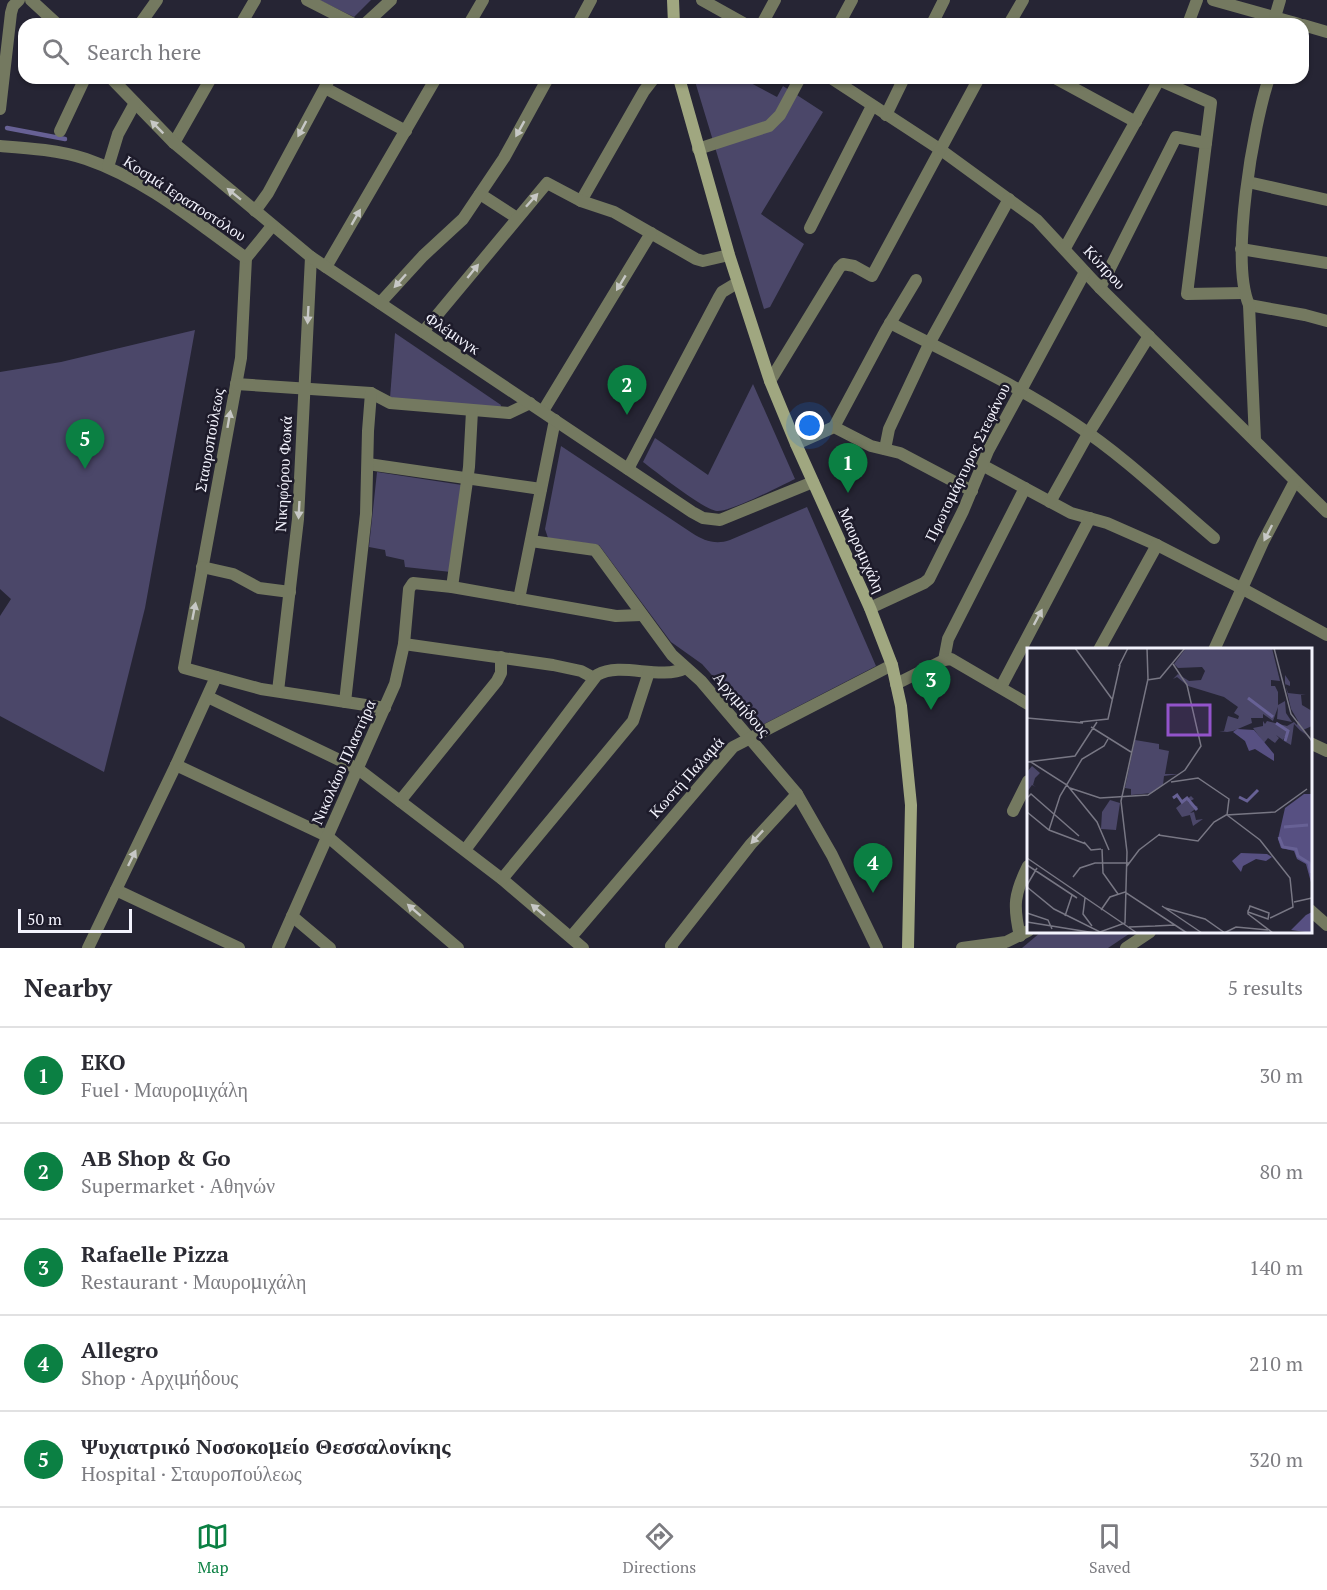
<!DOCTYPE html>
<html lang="en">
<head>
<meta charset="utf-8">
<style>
  :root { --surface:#fff; --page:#f7f7f7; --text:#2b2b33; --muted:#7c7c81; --line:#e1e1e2; --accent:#0b8043 }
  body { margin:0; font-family:"PT Serif",serif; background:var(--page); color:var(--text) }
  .scale { position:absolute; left:18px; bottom:15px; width:114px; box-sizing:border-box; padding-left:6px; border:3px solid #f3f3fd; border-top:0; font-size:16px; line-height:21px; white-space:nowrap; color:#f3f3fd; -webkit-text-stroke:4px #1d1b2a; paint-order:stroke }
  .you { position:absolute; left:810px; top:426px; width:21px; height:21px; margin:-15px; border:4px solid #fff; border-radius:50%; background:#1a73e8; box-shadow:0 0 0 9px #1a73e833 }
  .badge { display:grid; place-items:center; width:39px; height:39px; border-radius:50%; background:var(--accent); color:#fff; font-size:20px; font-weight:700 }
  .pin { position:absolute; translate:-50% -50px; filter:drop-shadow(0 2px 3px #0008) }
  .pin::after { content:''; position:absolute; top:32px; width:21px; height:18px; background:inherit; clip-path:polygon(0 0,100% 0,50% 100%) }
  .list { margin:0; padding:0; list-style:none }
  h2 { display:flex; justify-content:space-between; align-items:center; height:78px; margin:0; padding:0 24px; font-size:26px }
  h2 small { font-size:20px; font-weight:400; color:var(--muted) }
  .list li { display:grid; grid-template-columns:39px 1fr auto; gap:18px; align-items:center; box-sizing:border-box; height:96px; padding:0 24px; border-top:2px solid var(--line) }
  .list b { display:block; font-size:22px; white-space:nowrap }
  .list p { margin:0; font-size:20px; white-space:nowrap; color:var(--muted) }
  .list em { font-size:20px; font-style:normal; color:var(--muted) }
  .icon { flex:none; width:33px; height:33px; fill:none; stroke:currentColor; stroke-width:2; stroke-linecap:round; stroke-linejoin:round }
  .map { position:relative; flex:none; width:1327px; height:948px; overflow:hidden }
  .search { position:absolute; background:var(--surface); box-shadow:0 2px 4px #0004; left:18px; right:18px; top:18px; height:66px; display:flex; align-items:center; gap:15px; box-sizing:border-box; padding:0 21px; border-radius:18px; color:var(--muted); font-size:22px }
  .sheet { height:558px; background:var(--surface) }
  nav { display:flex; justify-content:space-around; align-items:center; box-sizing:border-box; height:84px; border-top:2px solid var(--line); background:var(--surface); font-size:16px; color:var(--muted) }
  nav a { display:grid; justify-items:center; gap:3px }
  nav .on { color:var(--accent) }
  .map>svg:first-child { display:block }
  .green { fill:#4b4769 }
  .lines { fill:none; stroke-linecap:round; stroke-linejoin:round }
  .stream { stroke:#676195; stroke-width:4.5 }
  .minor { stroke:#747960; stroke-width:12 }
  .tertiary { stroke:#747960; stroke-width:12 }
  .secondary { stroke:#a0a780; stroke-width:12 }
  .oneway { fill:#c7c8c6 }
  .labels { text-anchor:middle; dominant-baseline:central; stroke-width:5; stroke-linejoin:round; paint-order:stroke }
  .street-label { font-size:16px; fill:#f3f3fd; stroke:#1d1b2a }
  .inset-river { fill:none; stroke:#676195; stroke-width:3 }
  .inset-road { fill:none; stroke:#787784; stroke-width:1.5 }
  .view { fill:#9354cb; fill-opacity:0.15; stroke:#9354cb; stroke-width:3 }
  .inset-edge { fill:none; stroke:#f3f3fd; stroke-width:3 }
</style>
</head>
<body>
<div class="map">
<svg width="1327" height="948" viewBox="0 0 1327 948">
  <rect width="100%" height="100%" fill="#262534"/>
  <g class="green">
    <path d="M 319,0 L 371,0 L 354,17 Z"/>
    <path d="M 694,78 L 746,78 L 745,80 L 777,97 L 783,86 L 823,112 L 761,214 L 804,244 L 770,307 L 764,309 Z"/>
    <path d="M 195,330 L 145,608 L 104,772 L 0,716 L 0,616 L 11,599 L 0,589 L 0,372 L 61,362 Z"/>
    <path d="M 395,333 L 501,405 L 500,409 L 390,398 Z"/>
    <path d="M 753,384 L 795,479 C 780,486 731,512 717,511 C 704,510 655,471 643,462 L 655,438 L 708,475 Z"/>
    <path d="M 561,446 L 692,533 C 704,541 716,545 730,540 L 807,507 L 876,666 L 758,727 L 702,664 L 671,642 L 599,545 L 548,538 L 545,529 Z"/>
    <path d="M 377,472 L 462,485 L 451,572 L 405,567 L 404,560 L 386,556 L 385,550 L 369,547 Z"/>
    <path d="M 1041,932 L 1132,932 L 1108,948 L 1022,948 Z"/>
  </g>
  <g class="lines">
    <path class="stream" d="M 7,128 L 65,139"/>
    <g class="minor">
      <path d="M 307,0 L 354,24"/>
      <path d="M 702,0 L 745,24"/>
      <path d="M 1213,0 L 1299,24"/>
      <path d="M 1275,17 L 1280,0"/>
      <path d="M 140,24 L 157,0"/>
      <path d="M 241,24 L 255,0"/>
      <path d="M 365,24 L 391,0"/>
      <path d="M 469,24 L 483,0"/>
      <path d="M 578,24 L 591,0"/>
      <path d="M 762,24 L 775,0"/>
      <path d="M 839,24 L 852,0"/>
      <path d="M 932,24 L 944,0"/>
      <path d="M 1009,24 L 1023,0"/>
      <path d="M 1188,24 L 1197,0"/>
      <path d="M 1303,25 L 1327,32"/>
      <path d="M 831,78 L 941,150 L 1037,220 L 1100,288 L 1327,512"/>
      <path d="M 1055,78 L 1136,122"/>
      <path d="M 1159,80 L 1211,103 L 1187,294 L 1244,293"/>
      <path d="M 325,88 L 406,131"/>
      <path d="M 0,109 L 11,13 L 13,6 L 19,0"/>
      <path d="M 886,115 L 904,78"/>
      <path d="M 60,131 L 85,78"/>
      <path d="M 174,143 L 211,78"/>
      <path d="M 698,149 L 769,126 L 780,115 L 800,78"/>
      <path d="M 1248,182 L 1327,200"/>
      <path d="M 480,194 L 517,218"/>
      <path d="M 581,201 L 644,91 L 654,78"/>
      <path d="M 255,211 L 268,193 L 330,78"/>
      <path d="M 810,228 L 872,106"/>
      <path d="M 1065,248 L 1160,78"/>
      <path d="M 1241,249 L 1327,263"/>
      <path d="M 246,258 L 241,358 L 184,668 L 261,689 L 385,708"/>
      <path d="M 326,267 L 436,78"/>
      <path d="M 1100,288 L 1176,137 L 1206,143"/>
      <path d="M 380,303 L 423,256 L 463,219 L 504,158 L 548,78"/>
      <path d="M 1249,305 L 1305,315 L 1327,321"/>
      <path d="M 890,323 C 952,355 1017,385 1075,424 C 1125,457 1168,499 1214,538"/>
      <path d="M 423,332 L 547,183 L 581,201 L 614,212 L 696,259 L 703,261 L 729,255"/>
      <path d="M 770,381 L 839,268 L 843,264 L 854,266 L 872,276 L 979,78"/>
      <path d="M 236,384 L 371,393 L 390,403 L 509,413 L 530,403"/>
      <path d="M 543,411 L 651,233"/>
      <path d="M 834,427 L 886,330 L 916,280"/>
      <path d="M 1255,440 L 1249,305 C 1230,260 1253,126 1269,78"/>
      <path d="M 796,444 L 834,427 L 871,446 L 900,453 L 972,491"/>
      <path d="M 885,449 L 889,429 L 930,342 L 1009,199"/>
      <path d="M 368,464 L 541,489"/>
      <path d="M 982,465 L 1071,513 L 1107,523 L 1157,545 L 1243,589 L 1327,635"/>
      <path d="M 628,469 L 719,297 L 722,292 L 737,283"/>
      <path d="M 1050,502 L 1088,434 L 1149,336"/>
      <path d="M 531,541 L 595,550 L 672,655 L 701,681 L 797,794 L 832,855 L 877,948"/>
      <path d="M 202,567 L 233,574 L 259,588 L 290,592"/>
      <path d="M 452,587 L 469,467 L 472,411"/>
      <path d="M 519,599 L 555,420"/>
      <path d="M 870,608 L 924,583 L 929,579 L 963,511 L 988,451 L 1085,272"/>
      <path d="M 404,644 L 553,665 L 581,671 L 594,678"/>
      <path d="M 1099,650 L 1157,545"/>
      <path d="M 1214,650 L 1263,542 L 1295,481"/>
      <path d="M 944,660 L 948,639 L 1025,488"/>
      <path d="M 896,684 L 944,660 L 951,659 L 1028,704"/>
      <path d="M 1001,687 L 1090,518"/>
      <path d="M 278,691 L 298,519 L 311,257"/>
      <path d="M 208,697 L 358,769 L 502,879 L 583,948"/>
      <path d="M 345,702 L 366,514 L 368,431 L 371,393"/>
      <path d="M 1310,743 L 1327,751"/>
      <path d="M 176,765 L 327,836 L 458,948"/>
      <path d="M 400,801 L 497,681 L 501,673 L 501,657"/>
      <path d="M 1013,811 L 1028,781"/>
      <path d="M 465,850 L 597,675 C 622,661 659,681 686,668"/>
      <path d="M 502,879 L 633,721 L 649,672"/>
      <path d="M 116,890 L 239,948"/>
      <path d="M 1310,910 L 1327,925"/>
      <path d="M 292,916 L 330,948"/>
      <path d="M 1020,936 C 1013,906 1014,894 1028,866"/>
      <path d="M 571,937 L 733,747 L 892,665"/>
      <path d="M 88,948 L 176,765 L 216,677"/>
      <path d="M 278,948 L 395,684 L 404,644 L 409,589 L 413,583 L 452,587 L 616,616 L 641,615"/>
      <path d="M 672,948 L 671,946 L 751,844 L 797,794"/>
      <path d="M 962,948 L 1006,942 L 1028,931"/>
      <path d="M 1126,948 L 1150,932"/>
    </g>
    <g class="tertiary">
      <path d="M 31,0 L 57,24"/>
      <path d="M 111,78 L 174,143 L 311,257 L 692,512 L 703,518 L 720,520 L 813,482"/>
      <path d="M 0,146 C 28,148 59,150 86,159 C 145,179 196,222 246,258 L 272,226"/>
      <path d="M 108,167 L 118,134 L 135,103"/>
    </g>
    <g class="secondary">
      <path d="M 673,0 L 674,24"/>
      <path d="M 679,78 L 729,255 L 770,381 L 796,444 L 870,608 L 892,665 L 901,706 L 911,805 L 908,948"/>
    </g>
  </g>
  <defs><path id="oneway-solid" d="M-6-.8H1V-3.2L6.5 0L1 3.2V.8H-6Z" transform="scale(1.5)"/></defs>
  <g class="oneway">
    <use href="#oneway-solid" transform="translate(157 127) rotate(-135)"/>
    <use href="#oneway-solid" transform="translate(302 129) rotate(118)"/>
    <use href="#oneway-solid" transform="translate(520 129) rotate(119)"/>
    <use href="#oneway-solid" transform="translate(234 194) rotate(-141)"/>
    <use href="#oneway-solid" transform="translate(532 200) rotate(-48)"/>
    <use href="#oneway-solid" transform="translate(356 217) rotate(-60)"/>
    <use href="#oneway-solid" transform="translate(473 271) rotate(-51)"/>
    <use href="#oneway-solid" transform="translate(400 281) rotate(132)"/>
    <use href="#oneway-solid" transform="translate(621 283) rotate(121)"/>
    <use href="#oneway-solid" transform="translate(308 315) rotate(93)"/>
    <use href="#oneway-solid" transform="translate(229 419) rotate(-80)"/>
    <use href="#oneway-solid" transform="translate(299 510) rotate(93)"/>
    <use href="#oneway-solid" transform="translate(1268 533) rotate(117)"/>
    <use href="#oneway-solid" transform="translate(194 611) rotate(-79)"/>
    <use href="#oneway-solid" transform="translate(1038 617) rotate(-62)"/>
    <use href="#oneway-solid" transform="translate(757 837) rotate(133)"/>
    <use href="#oneway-solid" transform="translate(132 858) rotate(-64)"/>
    <use href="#oneway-solid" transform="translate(414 910) rotate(-139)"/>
    <use href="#oneway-solid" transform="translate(538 910) rotate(-140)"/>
  </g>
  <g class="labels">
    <g class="street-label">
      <text transform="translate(185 198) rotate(33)">Κοσμά Ιεραποστόλου</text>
      <text transform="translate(1105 267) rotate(47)">Κύπρου</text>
      <text transform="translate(453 333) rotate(34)">Φλέμινγκ</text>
      <text transform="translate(209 440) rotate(-80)">Σταυροπούλεως</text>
      <text transform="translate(967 462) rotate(-64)">Πρωτομάρτυρος Στεφάνου</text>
      <text transform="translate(283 474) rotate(-87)">Νικηφόρου Φωκά</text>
      <text transform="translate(862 550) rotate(66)">Μαυρομιχάλη</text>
      <text transform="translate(742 704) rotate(50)">Αρχιμήδους</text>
      <text transform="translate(343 762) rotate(-66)">Νικολάου Πλαστήρα</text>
      <text transform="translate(686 777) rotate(-48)">Κωστή Παλαμά</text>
    </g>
  </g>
  <g transform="translate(1027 648)">
    <rect width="285" height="285" fill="#262534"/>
    <path d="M 159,0 L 245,0 L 253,33 L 244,32 L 244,38 L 248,38 L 251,44 L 251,57 L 258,53 L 259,65 L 265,74 L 250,71 L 251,59 L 246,73 L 236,66 L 236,70 L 224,70 L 225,75 L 206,83 L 200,84 L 192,83 L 197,83 L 201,68 L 211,71 L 212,68 L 207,65 L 211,59 L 197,49 L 161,38 L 150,29 L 146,31 L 151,26 L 162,33 L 174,32 L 178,23 L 175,19 L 151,20 L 147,16 ZM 258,27 L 263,34 L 263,38 L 258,36 L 261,45 L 279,47 L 274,47 L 275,57 L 285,63 L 285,78 L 276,82 L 285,91 L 273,82 L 285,95 L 267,76 L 264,97 L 257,93 L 259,87 L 256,92 L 249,87 L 252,90 L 248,95 L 241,90 L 237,95 L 226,80 L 236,78 L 236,73 L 238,76 L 240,73 L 260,78 L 267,74 L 270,77 L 271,73 L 264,61 L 258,35 ZM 108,92 L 132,96 L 132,101 L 142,103 L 138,126 L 152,126 L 137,128 L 136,137 L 125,145 L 104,147 L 104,141 L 98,140 ZM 5,118 L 13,125 L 8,130 L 6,137 L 9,139 L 5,137 L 0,144 L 0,124 ZM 164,148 L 167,151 L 161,154 L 171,159 L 163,165 L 167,164 L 169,172 L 176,171 L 166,178 L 163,167 L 155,169 L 149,160 ZM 83,152 L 93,155 L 89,182 L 74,181 L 75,164 Z" fill="#4b4769"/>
    <path d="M 210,81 L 227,82 L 247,106 L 247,113 L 228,101 L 222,103 L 218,93 L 206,84 ZM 277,146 L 285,146 L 285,238 L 279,216 L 270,211 L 267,203 L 254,200 L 251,191 L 258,160 ZM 214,205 L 240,206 L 245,209 L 239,213 L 229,211 L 216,218 L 214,224 L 205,213 ZM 285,264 L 285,285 L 264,282 L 279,267 Z" fill="#575082"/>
    <path class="inset-river" d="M 221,50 L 246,69M 249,75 L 261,83 L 258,93M 212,149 L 220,153 L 231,142M 146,150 L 150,147 L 155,154 L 160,150 L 170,162M 257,179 L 281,177M 252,189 L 256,199 L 269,201 L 271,208 L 282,215 L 284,225"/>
    <path class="inset-road" d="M 48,0 L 85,51M 247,0 L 264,66 L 285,93M 92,18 L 101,0M 120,32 L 133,30 L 158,0M 0,70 L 56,75M 53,74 L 81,71 L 93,17M 64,79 L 104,104M 0,114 L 48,108 L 70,74M 4,114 L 40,137 L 70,174 L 82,202M 144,134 L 171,130 L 202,151 L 200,167M 43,140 L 73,150 L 121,147 L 158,122 L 174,98 L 160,37 L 146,16M 0,150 L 4,146 L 52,188M 0,164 L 22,182 L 59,196M 200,167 L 233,192 L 263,230 L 266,259 L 243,270M 22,182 L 33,148 L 55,111 L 77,98 L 81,91M 131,187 L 171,193 L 187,174 L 199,167 L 248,164 L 280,141M 57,194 L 64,202 L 74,201M 75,201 L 76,225 L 91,246M 0,210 L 110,285M 0,217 L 50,250M 100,218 L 112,202 L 133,186M 46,229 L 53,220 L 68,215 L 102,215M 0,237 L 10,220M 0,239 L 27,261 L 73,284 L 98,275 L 100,204 L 94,153 L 121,31 L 120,0M 58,250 L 56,266 L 65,278M 267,254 L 285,250M 135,258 L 175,285M 138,260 L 178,271 L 198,285M 74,262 L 83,249 L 98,244 L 160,285M 221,264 L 241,271 L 242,265 L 223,258 L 222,261 L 221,263 L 221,266 L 246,285M 0,265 L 21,272 L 25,281M 38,268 L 45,247M 0,274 L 68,285M 128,278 L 148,277M 102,279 L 128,278M 197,285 L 209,279 L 241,282"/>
    <path class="view" d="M 141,57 L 183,57 L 183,87 L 141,87 Z"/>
    <rect width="285" height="285" class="inset-edge"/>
  </g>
</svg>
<div class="scale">50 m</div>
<div class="you"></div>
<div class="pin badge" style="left:848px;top:493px">1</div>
<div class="pin badge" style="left:627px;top:415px">2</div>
<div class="pin badge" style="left:931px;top:710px">3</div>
<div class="pin badge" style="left:873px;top:893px">4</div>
<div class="pin badge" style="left:85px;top:469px">5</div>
<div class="search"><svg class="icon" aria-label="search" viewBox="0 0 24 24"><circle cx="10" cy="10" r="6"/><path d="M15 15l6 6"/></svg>Search here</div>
</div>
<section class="sheet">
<h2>Nearby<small>5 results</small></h2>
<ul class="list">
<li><span class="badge">1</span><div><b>EKO</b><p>Fuel · Μαυρομιχάλη</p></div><em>30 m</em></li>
<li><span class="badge">2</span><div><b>ΑΒ Shop &amp; Go</b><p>Supermarket · Αθηνών</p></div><em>80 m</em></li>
<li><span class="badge">3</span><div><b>Rafaelle Pizza</b><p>Restaurant · Μαυρομιχάλη</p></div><em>140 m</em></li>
<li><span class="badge">4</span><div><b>Allegro</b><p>Shop · Αρχιμήδους</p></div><em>210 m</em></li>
<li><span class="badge">5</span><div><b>Ψυχιατρικό Νοσοκομείο Θεσσαλονίκης</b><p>Hospital · Σταυροπούλεως</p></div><em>320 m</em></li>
</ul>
</section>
<nav>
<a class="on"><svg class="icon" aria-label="map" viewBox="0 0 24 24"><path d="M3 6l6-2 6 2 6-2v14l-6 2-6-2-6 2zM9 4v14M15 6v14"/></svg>Map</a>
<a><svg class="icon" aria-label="directions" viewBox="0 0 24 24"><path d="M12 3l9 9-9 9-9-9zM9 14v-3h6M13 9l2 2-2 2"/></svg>Directions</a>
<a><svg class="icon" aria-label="saved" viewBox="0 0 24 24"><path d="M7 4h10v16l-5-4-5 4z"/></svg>Saved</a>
</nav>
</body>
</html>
